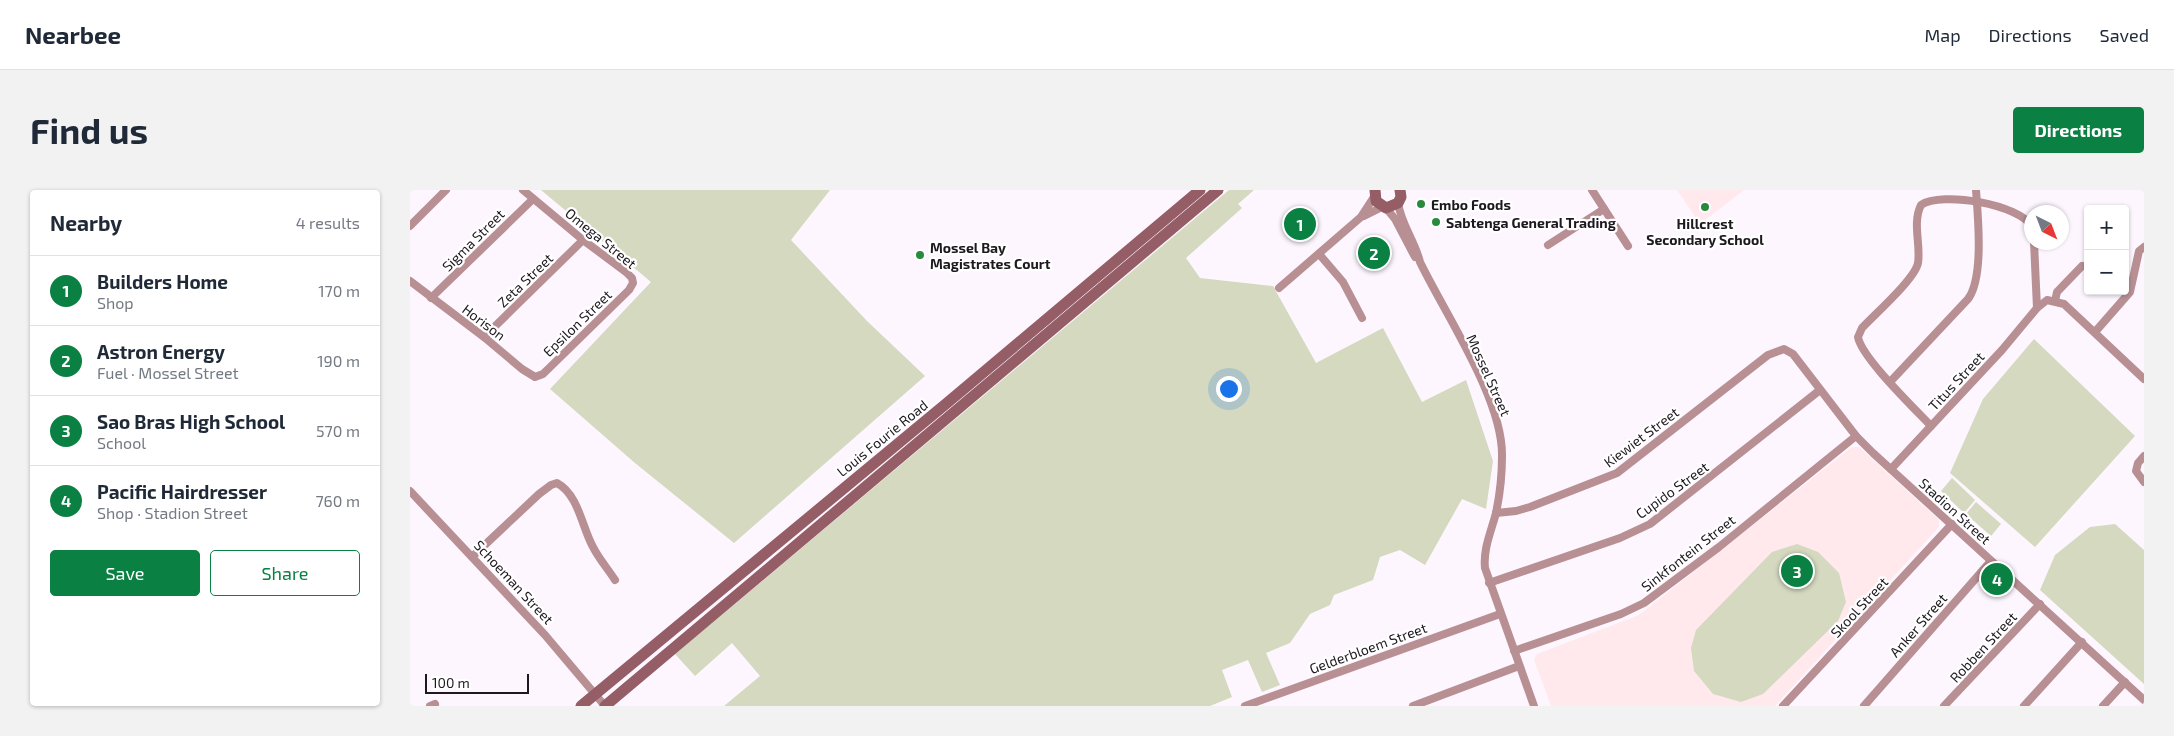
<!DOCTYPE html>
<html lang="en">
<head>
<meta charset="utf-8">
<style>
  :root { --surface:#fff; --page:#f2f2f3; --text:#1f2937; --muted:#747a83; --line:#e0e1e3; --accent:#0b8043 }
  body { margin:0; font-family:"Exo 2",sans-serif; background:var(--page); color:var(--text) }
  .controls { position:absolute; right:15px; top:15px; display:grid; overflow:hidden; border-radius:5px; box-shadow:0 1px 4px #0004 }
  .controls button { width:45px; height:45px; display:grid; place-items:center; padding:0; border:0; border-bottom:1px solid var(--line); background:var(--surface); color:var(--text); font:25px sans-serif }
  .compass { position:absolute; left:1614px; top:15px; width:45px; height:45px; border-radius:50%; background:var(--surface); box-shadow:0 1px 4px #0004; rotate:138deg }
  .scale { position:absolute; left:15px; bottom:12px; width:104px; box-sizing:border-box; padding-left:5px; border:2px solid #1e181f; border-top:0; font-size:14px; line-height:18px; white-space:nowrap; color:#1e181f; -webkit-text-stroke:4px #fff; paint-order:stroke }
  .you { position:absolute; left:818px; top:198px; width:18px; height:18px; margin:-12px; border:4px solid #fff; border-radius:50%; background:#1a73e8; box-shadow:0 0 0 8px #1a73e833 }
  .badge { display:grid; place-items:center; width:32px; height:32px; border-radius:50%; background:var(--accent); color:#fff; font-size:16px; font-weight:700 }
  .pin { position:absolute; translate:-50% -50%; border:2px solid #fff; box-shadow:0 1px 5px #0006 }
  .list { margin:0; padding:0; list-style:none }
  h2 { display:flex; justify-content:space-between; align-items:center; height:65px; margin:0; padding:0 20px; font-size:21px }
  h2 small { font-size:16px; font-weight:400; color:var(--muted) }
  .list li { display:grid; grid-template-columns:32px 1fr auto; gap:15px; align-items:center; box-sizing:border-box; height:70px; padding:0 20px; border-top:1px solid var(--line) }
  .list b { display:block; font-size:19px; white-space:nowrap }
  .list p { margin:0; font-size:16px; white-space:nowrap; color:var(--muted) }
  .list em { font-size:16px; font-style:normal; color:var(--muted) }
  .actions { display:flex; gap:10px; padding:15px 20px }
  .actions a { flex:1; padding:11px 0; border:1px solid var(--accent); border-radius:5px; text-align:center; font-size:18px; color:var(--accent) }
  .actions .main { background:var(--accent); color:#fff }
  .map { position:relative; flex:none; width:1734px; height:516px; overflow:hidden; border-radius:5px }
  header { display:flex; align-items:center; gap:30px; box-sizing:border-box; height:70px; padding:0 25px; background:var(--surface); border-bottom:1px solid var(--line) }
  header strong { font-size:24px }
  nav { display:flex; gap:28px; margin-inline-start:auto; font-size:18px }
  .intro { display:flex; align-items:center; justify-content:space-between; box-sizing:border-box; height:120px; padding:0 30px }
  h1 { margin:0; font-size:35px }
  .button { padding:12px 22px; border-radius:5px; background:var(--accent); color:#fff; font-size:18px; font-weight:700 }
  main { display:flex; gap:30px; padding:0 30px }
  aside { flex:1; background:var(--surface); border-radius:5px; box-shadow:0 1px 4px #0004 }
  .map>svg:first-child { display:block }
  .education { fill:#ffe9ec }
  .green { fill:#d4d9c0 }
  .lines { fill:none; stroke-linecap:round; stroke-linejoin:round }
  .street { stroke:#b89094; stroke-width:8 }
  .secondary { stroke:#955d65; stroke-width:11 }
  .poi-dot { fill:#288a3d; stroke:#fff; stroke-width:2 }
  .labels { text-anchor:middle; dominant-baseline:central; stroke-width:4.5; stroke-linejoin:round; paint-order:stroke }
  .poi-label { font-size:14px; font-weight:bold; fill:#1e181f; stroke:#fff; text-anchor:start }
  .street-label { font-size:14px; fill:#1e181f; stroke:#fff }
</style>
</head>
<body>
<header>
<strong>Nearbee</strong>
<nav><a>Map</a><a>Directions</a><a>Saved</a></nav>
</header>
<div class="intro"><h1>Find us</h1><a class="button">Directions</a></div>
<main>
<aside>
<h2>Nearby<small>4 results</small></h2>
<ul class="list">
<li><span class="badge">1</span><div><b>Builders Home</b><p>Shop</p></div><em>170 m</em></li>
<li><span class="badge">2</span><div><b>Astron Energy</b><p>Fuel · Mossel Street</p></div><em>190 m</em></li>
<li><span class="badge">3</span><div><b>Sao Bras High School</b><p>School</p></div><em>570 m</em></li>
<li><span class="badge">4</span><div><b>Pacific Hairdresser</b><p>Shop · Stadion Street</p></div><em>760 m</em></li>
</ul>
<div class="actions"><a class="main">Save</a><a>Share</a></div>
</aside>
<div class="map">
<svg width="1734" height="516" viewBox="0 0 1734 516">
  <rect width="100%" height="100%" fill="#fdf6ff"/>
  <g class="education">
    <path d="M 1267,0 L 1334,0 L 1290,34 Z"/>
    <path d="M 1442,257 L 1449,257 L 1529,330 L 1529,337 L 1365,516 L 1141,516 L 1124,470 L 1127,464 L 1229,425 Z"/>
  </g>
  <g class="green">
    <path d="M 131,0 L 420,0 L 381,50 L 457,131 L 515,186 L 324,353 L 225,273 L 140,199 L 241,92 Z"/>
    <path d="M 819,0 L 844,0 L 828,14 L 832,18 L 776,68 L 790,88 L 863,96 L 906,173 L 973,138 L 1012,212 L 1056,190 L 1083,271 L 1076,319 L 1052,309 L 1015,375 L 990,360 L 970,367 L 963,390 L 924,405 L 920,415 L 900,424 L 880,453 L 856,463 L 870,495 L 852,502 L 838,470 L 812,480 L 822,507 L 800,516 L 314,516 L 350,486 L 322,453 L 285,486 L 265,464 Z"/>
    <path d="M 1624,149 L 1725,246 L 1625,357 L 1540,283 L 1573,209 Z"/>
    <path d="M 1542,288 L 1565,310 L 1554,323 L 1531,301 Z"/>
    <path d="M 1566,312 L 1591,334 L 1581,346 L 1556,324 Z"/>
    <path d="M 1705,334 L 1734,360 L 1734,494 L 1630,400 L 1645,365 L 1680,337 Z"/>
    <path d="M 1387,354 L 1408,362 L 1429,383 L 1436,412 L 1428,431 L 1353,504 L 1331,512 L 1303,504 L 1284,481 L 1281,458 L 1286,440 L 1362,362 Z"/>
  </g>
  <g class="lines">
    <g class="street">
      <path d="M 1182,0 L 1218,56"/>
      <path d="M 988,13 C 991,34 1005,51 1010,72 C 1035,124 1093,209 1092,266 C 1092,285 1090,304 1086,323 C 1081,342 1073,359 1075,378 L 1124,516"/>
      <path d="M 976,18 L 985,29 L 1005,67"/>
      <path d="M 954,26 L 972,17"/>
      <path d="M 0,36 L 36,0"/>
      <path d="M 1138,55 L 1194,19"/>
      <path d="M 909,64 L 933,92 L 952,128"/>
      <path d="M 0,91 L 74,147 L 112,179 L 125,187 L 133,184 L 219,100 L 223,93 L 222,88 L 216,82 L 173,50 L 113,0"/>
      <path d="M 869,98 L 951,27 L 964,7"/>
      <path d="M 21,108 L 123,9"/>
      <path d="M 1645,111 L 1647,102 L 1672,76"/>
      <path d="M 1627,118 L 1637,110 L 1654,114 L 1734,189"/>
      <path d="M 1685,142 L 1720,102 L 1729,61 L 1734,57"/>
      <path d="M 74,147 L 173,50"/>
      <path d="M 1480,192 L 1558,109 C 1574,88 1568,27 1566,0"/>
      <path d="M 1521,236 C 1505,219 1451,167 1448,147 L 1452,138 C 1464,125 1505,89 1508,73 C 1511,55 1502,33 1511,15 C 1531,1 1610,14 1622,37"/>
      <path d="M 1734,266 L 1728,273 L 1726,281 L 1734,292"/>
      <path d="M 1481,279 L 1592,160 L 1627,118 L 1624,52"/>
      <path d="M 0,301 L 135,445 L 195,516"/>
      <path d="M 1086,323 L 1106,321 L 1120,317 L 1207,283 L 1358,165 L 1374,159 L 1383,164 L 1446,246 L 1463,263 L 1734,510"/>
      <path d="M 63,366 L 129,304 L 141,295 L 147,293 C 169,305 172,338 183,357 C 189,369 198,379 205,390"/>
      <path d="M 1079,393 L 1210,348 L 1240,334 L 1410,200"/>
      <path d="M 1104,461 L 1211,424 L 1234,413 L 1309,357 L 1446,246"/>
      <path d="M 20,516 L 25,514"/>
      <path d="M 835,516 L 1090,424"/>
      <path d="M 1003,516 L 1109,476"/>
      <path d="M 1373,516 L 1542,334"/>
      <path d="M 1454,516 L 1581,371"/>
      <path d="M 1534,516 L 1630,414"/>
      <path d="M 1614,516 L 1672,452"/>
      <path d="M 1693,516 L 1715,492"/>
    </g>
    <g class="secondary">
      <path d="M 965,0 L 966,11 L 976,18 L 988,13 L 991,7 L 990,0"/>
      <path d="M 171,516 L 537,213 L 790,0"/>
      <path d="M 195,516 L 808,0"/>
    </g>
  </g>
  <g class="poi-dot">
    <circle cx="1011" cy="14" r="5"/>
    <circle cx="1295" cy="17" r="5"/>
    <circle cx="1026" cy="32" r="5"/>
    <circle cx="510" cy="65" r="5"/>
  </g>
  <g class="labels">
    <g class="poi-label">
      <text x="1021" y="14">Embo Foods</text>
      <text x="1036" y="32">Sabtenga General Trading</text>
      <text x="1295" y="33" text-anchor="middle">Hillcrest<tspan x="1295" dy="16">Secondary School</tspan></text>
      <text x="520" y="57">Mossel Bay<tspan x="520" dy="16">Magistrates Court</tspan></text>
    </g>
    <g class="street-label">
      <text transform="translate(191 48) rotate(39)">Omega Street</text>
      <text transform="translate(63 50) rotate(-45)">Sigma Street</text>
      <text transform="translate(115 90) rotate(-44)">Zeta Street</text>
      <text transform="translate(74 132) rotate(37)">Horison</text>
      <text transform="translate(167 133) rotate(-44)">Epsilon Street</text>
      <text transform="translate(1079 185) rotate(66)">Mossel Street</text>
      <text transform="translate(1546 191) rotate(-47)">Titus Street</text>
      <text transform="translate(1231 247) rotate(-37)">Kiewiet Street</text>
      <text transform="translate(472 248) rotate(-39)">Louis Fourie Road</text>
      <text transform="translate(1262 300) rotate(-36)">Cupido Street</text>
      <text transform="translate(1545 321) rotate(42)">Stadion Street</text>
      <text transform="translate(1278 363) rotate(-38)">Sinkfontein Street</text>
      <text transform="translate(104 392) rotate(47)">Schoeman Street</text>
      <text transform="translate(1449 417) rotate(-47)">Skool Street</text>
      <text transform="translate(1508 435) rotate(-49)">Anker Street</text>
      <text transform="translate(1573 457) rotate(-47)">Robben Street</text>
      <text transform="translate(958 458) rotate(-20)">Gelderbloem Street</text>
    </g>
  </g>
</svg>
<div class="controls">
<button>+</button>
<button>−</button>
</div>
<svg class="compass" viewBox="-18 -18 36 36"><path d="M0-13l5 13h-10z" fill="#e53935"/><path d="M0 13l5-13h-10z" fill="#747a83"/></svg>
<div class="scale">100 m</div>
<div class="you"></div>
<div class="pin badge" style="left:890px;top:34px">1</div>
<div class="pin badge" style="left:964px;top:63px">2</div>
<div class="pin badge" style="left:1387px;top:381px">3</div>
<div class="pin badge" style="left:1587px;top:389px">4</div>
</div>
</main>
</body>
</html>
